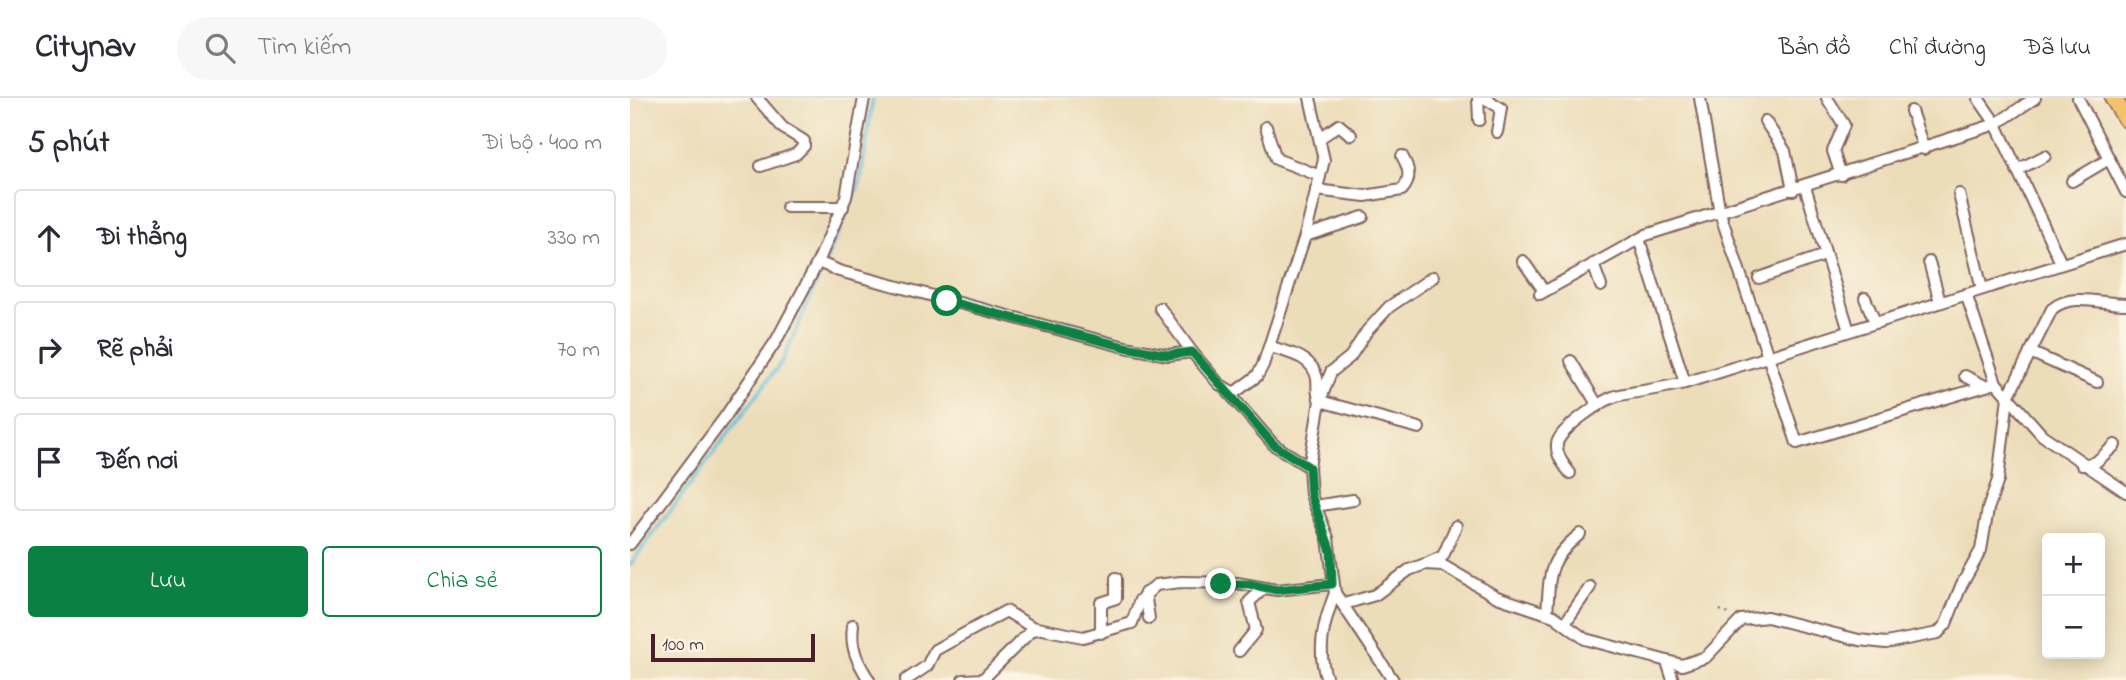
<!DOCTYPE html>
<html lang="vi">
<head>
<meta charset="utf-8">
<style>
  :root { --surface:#fff; --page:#f7f7f7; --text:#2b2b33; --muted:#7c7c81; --line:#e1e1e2; --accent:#0b8043 }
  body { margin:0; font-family:"Indie Flower",sans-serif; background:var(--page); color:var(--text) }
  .controls { position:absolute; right:21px; bottom:21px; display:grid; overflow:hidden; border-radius:7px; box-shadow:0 4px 18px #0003 }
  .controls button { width:63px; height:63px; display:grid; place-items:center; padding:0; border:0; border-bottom:2px solid var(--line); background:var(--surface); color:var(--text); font:35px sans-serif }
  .scale { position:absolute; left:21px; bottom:18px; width:164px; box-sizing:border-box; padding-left:7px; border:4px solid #4a1f2b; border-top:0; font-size:19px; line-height:24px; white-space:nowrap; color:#4a1f2b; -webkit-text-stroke:5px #fcf5e5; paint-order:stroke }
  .stop { position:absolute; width:21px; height:21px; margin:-16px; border:5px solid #0b8043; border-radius:50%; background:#fff }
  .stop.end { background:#0b8043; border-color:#fff; box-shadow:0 2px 7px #0008 }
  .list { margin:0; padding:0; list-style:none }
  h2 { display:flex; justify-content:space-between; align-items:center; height:91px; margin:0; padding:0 28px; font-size:30px }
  h2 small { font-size:23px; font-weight:400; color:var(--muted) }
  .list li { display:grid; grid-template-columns:46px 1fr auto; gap:21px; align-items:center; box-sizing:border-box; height:98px; margin:0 14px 14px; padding:0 14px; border:2px solid var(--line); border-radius:7px }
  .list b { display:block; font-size:26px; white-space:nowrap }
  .list em { font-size:23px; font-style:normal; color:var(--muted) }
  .actions { display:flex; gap:14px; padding:21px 28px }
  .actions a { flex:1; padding:16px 0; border:2px solid var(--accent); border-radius:7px; text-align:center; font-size:24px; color:var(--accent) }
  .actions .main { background:var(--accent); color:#fff }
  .icon { flex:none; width:38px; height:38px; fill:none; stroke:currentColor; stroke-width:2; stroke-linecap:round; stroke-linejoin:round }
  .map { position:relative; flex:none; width:1496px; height:582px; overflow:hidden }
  header { display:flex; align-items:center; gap:42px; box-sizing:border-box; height:98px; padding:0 35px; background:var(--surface); border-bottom:2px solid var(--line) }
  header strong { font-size:33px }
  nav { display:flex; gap:38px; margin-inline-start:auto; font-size:24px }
  .search { width:490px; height:63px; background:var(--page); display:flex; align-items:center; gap:18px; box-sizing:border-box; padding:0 24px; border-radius:38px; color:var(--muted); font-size:26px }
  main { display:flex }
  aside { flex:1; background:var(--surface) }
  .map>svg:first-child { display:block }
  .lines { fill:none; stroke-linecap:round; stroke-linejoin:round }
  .stream { stroke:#5fbfdd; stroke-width:3.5 }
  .minor-casing { stroke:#83625d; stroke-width:14 }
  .highway-casing { stroke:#83625d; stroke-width:19 }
  .path { stroke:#83625d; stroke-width:2; stroke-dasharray:2 5; stroke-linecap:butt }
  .minor { stroke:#fff; stroke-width:10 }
  .highway { stroke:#f3c26a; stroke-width:16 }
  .route { stroke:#0b8043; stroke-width:9 }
</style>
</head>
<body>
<header>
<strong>Citynav</strong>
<div class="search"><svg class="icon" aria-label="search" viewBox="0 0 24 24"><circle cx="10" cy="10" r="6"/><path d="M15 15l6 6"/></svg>Tìm kiếm</div>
<nav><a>Bản đồ</a><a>Chỉ đường</a><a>Đã lưu</a></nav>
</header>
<main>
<aside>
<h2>5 phút<small>Đi bộ · 400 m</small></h2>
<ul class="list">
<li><svg class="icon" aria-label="ahead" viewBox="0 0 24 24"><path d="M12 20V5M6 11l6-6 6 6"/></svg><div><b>Đi thẳng</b></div><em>330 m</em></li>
<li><svg class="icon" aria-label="right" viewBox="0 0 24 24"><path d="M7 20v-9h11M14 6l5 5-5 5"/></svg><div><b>Rẽ phải</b></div><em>70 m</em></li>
<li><svg class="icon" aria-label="arrive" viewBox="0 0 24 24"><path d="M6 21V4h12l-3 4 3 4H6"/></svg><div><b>Đến nơi</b></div></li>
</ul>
<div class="actions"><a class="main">Lưu</a><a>Chia sẻ</a></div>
</aside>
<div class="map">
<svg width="1496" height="582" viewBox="0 0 1496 582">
  <rect width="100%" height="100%" fill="#fcf5e5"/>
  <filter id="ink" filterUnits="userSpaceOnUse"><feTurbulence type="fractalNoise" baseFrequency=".0143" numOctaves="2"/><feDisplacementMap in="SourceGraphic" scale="14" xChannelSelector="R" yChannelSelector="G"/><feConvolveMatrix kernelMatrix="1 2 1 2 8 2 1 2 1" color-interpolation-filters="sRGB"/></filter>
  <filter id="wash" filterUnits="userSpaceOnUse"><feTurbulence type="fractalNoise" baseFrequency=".00686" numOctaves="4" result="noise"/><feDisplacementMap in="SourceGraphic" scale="28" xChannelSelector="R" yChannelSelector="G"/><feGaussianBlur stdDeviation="1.57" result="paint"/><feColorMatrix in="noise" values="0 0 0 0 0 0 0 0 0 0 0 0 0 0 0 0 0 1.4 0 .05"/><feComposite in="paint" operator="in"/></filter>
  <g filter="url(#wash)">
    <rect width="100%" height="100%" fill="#ecddb9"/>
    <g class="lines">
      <path class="stream" d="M 0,467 L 153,262 L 230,84 L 243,0"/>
    </g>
  </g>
  <g filter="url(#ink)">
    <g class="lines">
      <g class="minor-casing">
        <g id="minor">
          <path d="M 127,0 L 153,30 L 174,43 L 174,48 L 166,56 L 131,68"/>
          <path d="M 234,0 L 216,99 L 188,164 L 209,173 L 495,249 L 538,257 L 562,254 L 589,286 L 604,295 L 627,278 L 633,267 L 675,138 L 694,62 L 680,0"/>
          <path d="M 848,0 L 849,22"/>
          <path d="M 854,0 L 871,10 L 867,34"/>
          <path d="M 1070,0 L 1090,115 L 1167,345 L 1366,285"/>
          <path d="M 1197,0 L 1214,27 L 1203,53 L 1211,77"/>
          <path d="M 1348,0 L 1366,26 L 1431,165"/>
          <path d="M 1448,0 L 1496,94"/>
          <path d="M 1281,13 L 1294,51"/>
          <path d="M 1135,23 L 1155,53 L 1163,92"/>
          <path d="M 636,29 L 646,61 L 690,78"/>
          <path d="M 690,40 L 709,27 L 721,37"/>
          <path d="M 1387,72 L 1415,58"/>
          <path d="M 1442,83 L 1479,61"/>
          <path d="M 1175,88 L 1219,233"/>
          <path d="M 686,92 L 735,98 L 772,92 C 782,81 779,70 772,58"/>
          <path d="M 1329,96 L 1352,191"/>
          <path d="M 157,109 L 213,109"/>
          <path d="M 675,138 L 733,119"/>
          <path d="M 1009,141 L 1055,285"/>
          <path d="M 893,163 L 914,193"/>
          <path d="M 1299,164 L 1310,204"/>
          <path d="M 963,166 L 971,188"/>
          <path d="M 1129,180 L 1195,157"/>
          <path d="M 910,196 L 1016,137 L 1366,26 L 1405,0"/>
          <path d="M 1336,196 L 1366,285 L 1412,337 L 1496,394"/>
          <path d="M 1235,200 L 1245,224"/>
          <path d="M 530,210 L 562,254"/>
          <path d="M 641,249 C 659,255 682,258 687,280 C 688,289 686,295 690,303 L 789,330"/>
          <path d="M 1400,254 L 1467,284"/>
          <path d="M 941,263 L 968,308"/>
          <path d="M 1335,278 L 1353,287"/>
          <path d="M 598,294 L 644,347 L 679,369"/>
          <path d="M 1452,367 L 1466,364 L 1485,347"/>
          <path d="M 940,375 C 933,366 926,357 927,346 C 929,331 976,299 990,297 C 1012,293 1033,290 1055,285 L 1496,146"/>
          <path d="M 685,408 L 723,402"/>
          <path d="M 0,446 L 95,319 L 146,243 L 188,164"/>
          <path d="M 798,465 L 813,458 L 826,428"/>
          <path d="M 515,495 L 519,520"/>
          <path d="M 714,506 L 745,497 L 779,472 L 795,466 L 812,467 L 867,499 L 924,518 L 955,541 L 1052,567 L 1076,559 L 1111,522 L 1137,519 L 1229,542 L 1256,545 L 1308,535 L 1316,526 L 1331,488 L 1351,452 L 1358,411 L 1368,382 L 1378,299 L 1422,211 C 1442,194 1472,206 1496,206"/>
          <path d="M 917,515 C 920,475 917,463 950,436"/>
          <path d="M 935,525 L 960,489"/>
          <path d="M 223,527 C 220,550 227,563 239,582"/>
          <path d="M 471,535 L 471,505 L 486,500 L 486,480"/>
          <path d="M 609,553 L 626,532 L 619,504 L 633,491"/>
          <path d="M 1037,564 L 1043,582"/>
          <path d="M 276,582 L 297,568 L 305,552 L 376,513 L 402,529 L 453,539 L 502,525 L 510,502 L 526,487 L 551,484 L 607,485 L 647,492 L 702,486"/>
          <path d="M 333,582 L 353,581 L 402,532 L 409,531"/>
          <path d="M 697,582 C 686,552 694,524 705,495"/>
          <path d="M 763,582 L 705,495 L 698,440 L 681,397 L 679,369 L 690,303 L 701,274 L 720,259 L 737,233 L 759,209 L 803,179"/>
        </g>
      </g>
      <g class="highway-casing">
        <path id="highway" d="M 1483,0 L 1496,21"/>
      </g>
      <path class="path" d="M 1090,512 L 1101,517"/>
      <use href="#minor" class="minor"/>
      <use href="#highway" class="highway"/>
    </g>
  </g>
  <g class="lines" filter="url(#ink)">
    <path class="route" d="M 317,203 L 495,249 L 538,257 L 562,254 L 644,347 L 679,369 L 681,397 L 701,454 L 702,486 L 647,492 L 619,486 L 591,486"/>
  </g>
</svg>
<div class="controls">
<button>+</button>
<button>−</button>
</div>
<div class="scale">100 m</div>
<div class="stop" style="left:317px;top:203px"></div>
<div class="stop end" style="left:591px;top:486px"></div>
</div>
</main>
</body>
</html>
